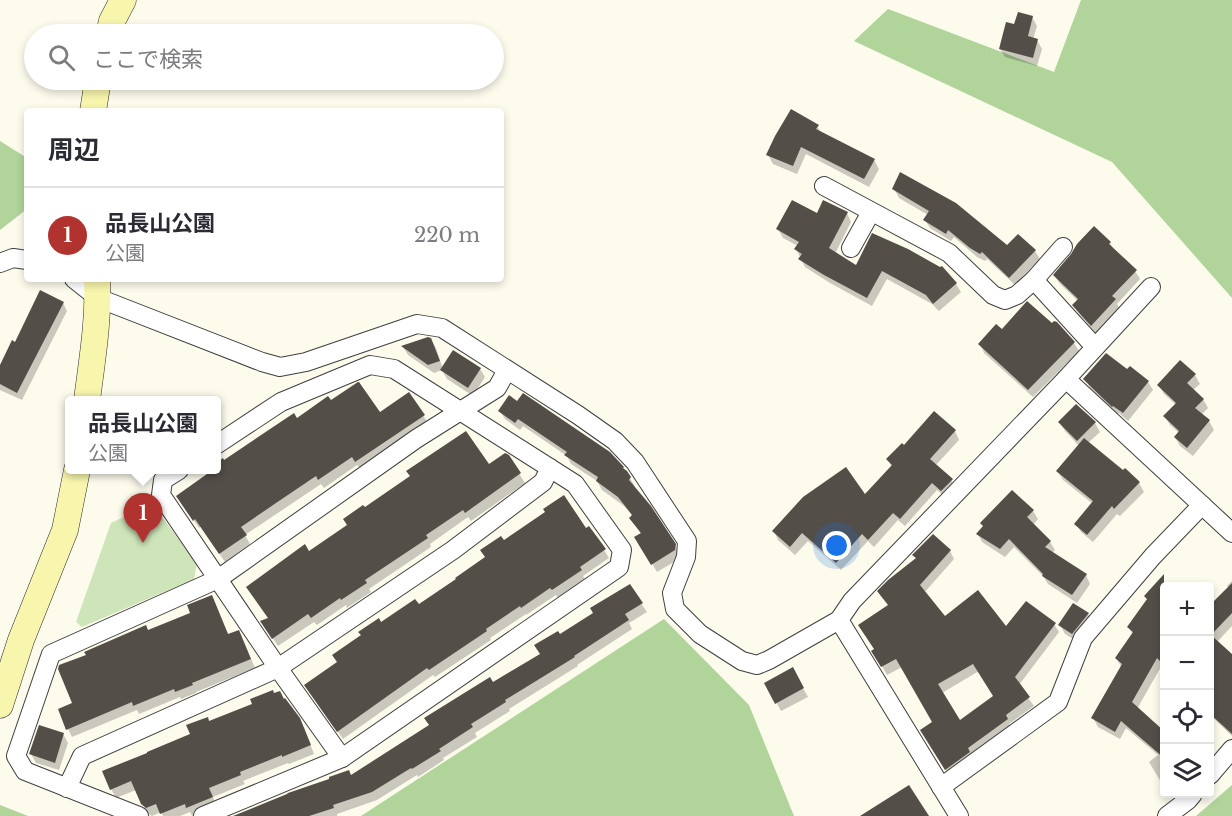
<!DOCTYPE html>
<html lang="ja">
<head>
<meta charset="utf-8">
<style>
  :root { --surface:#fff; --page:#f7f7f7; --text:#2b2b33; --muted:#7c7c81; --line:#e1e1e2; --accent:#b03330 }
  body { margin:0; font-family:"Libre Baskerville","Noto Sans JP",serif; background:var(--page); color:var(--text) }
  .controls { position:absolute; right:18px; bottom:18px; display:grid; overflow:hidden; border-radius:6px; box-shadow:0 3px 9px #0003 }
  .controls button { width:54px; height:54px; display:grid; place-items:center; padding:0; border:0; border-bottom:2px solid var(--line); background:var(--surface); color:var(--text); font:30px sans-serif }
  .you { position:absolute; left:837px; top:546px; width:21px; height:21px; margin:-15px; border:4px solid #fff; border-radius:50%; background:#1a73e8; box-shadow:0 0 0 9px #1a73e833 }
  .badge { display:grid; place-items:center; width:39px; height:39px; border-radius:50%; background:var(--accent); color:#fff; font-size:20px; font-weight:700 }
  .pin { position:absolute; translate:-50% -50px; filter:drop-shadow(0 2px 3px #0008) }
  .pin::after { content:''; position:absolute; top:32px; width:21px; height:18px; background:inherit; clip-path:polygon(0 0,100% 0,50% 100%) }
  .popup { position:absolute; left:65px; top:396px; width:156px; height:78px; box-sizing:border-box; display:grid; place-content:center; border-radius:6px; background:var(--surface); filter:drop-shadow(0 2px 4px #0005); font-size:20px; white-space:nowrap; color:var(--muted) }
  .popup b { font-size:22px; color:var(--text) }
  .popup::after { content:''; position:absolute; left:50%; top:100%; margin-left:-12px; border:12px solid transparent; border-top-color:var(--surface) }
  .list { margin:0; padding:0; list-style:none }
  h2 { display:flex; justify-content:space-between; align-items:center; height:78px; margin:0; padding:0 24px; font-size:26px }
  h2 small { font-size:20px; font-weight:400; color:var(--muted) }
  .list li { display:grid; grid-template-columns:39px 1fr auto; gap:18px; align-items:center; box-sizing:border-box; height:96px; padding:0 24px; border-top:2px solid var(--line) }
  .list b { display:block; font-size:22px; white-space:nowrap }
  .list p { margin:0; font-size:20px; white-space:nowrap; color:var(--muted) }
  .list em { font-size:20px; font-style:normal; color:var(--muted) }
  .icon { flex:none; width:33px; height:33px; fill:none; stroke:currentColor; stroke-width:2; stroke-linecap:round; stroke-linejoin:round }
  .map { position:relative; flex:none; width:1232px; height:816px; overflow:hidden }
  .search { position:absolute; background:var(--surface); box-shadow:0 3px 9px #0003; left:24px; top:24px; width:480px; height:66px; display:flex; align-items:center; gap:15px; box-sizing:border-box; padding:0 21px; border-radius:33px; color:var(--muted); font-size:22px }
  .panel { position:absolute; background:var(--surface); box-shadow:0 3px 9px #0003; left:24px; top:108px; width:480px; height:174px; border-radius:6px }
  .map>svg:first-child { display:block }
  .green { fill:#cde5b9 }
  .forest { fill:#b0d49a }
  .shadow { fill:#0003; fill-rule:evenodd }
  .building { fill:#544e49; fill-rule:evenodd }
  .lines { fill:none; stroke-linecap:round; stroke-linejoin:round }
  .street-casing { stroke:#3f3f3f; stroke-width:20 }
  .secondary-casing { stroke:#2e2e2e; stroke-width:27 }
  .street { stroke:#fff; stroke-width:18 }
  .secondary { stroke:#f8f5ad; stroke-width:26 }
</style>
</head>
<body>
<div class="map">
<svg width="1232" height="816" viewBox="0 0 1232 816">
  <rect width="100%" height="100%" fill="#fdfbec"/>
  <path class="green" d="M 146,495 L 197,564 L 194,579 L 82,627 L 76,622 L 111,523 L 130,514 L 128,507 Z"/>
  <g class="forest">
    <path d="M 1081,0 L 1232,0 L 1232,298 L 1112,162 L 854,41 L 888,9 L 1054,72 Z"/>
    <path d="M 0,141 L 27,158 L 27,209 L 0,230 Z"/>
    <path d="M 664,619 L 749,705 L 794,816 L 361,816 Z"/>
    <path d="M 1232,785 L 1232,816 L 1196,816 Z"/>
    <path d="M 0,805 L 28,816 L 0,816 Z"/>
  </g>
  <g class="shadow">
    <path d="M 1032,17 L 1037,26 L 1033,39 L 1037,40 L 1042,49 L 1037,66 L 1005,57 L 1000,49 L 1016,26 Z"/>
    <path d="M 817,126 L 822,134 L 874,160 L 879,169 L 869,187 L 806,154 L 797,174 L 773,164 L 768,155 Z"/>
    <path d="M 894,189 L 1007,247 L 1035,251 L 1040,259 L 1015,285 L 987,259 L 985,261 L 977,257 L 954,237 L 951,241 L 930,228 L 925,220 L 928,215 L 899,198 Z"/>
    <path d="M 847,213 L 851,222 L 835,254 L 857,267 L 942,268 L 956,284 L 961,292 L 939,311 L 932,304 L 887,279 L 872,306 L 830,283 L 805,267 L 796,249 L 798,246 L 783,238 L 778,229 L 817,215 Z"/>
    <path d="M 1110,243 L 1115,252 L 1135,271 L 1140,279 L 1117,304 L 1120,309 L 1096,333 L 1079,314 L 1074,305 L 1078,301 L 1060,284 L 1055,276 Z"/>
    <path d="M 63,303 L 67,311 L 22,400 L 0,390 L 0,369 L 15,344 Z"/>
    <path d="M 431,339 L 436,348 L 443,369 L 480,369 L 485,377 L 473,396 L 447,379 L 442,370 L 434,373 L 408,355 L 403,347 Z"/>
    <path d="M 1074,343 L 1079,351 L 1033,397 L 984,353 L 980,344 Z"/>
    <path d="M 1127,372 L 1148,382 L 1153,390 L 1128,421 L 1119,413 L 1118,414 L 1090,388 L 1085,379 Z"/>
    <path d="M 1195,375 L 1200,384 L 1193,390 L 1203,399 L 1208,408 L 1201,415 L 1209,421 L 1214,430 L 1193,456 L 1180,446 L 1175,437 L 1179,433 L 1170,425 L 1165,417 L 1176,405 L 1164,394 L 1159,386 Z"/>
    <path d="M 509,398 L 623,468 L 635,486 L 634,488 L 674,545 L 680,554 L 679,559 L 657,572 L 636,537 L 641,534 L 631,518 L 633,516 L 624,506 L 602,490 L 597,481 L 571,464 L 567,456 L 523,426 L 520,430 L 505,419 L 500,411 Z"/>
    <path d="M 331,403 L 380,414 L 423,415 L 428,424 L 361,469 L 357,465 L 324,488 L 321,484 L 245,535 L 250,544 L 225,562 L 201,526 L 199,528 L 183,504 L 209,475 L 207,471 L 209,470 L 216,470 L 224,462 L 297,420 Z"/>
    <path d="M 1076,406 L 1095,423 L 1100,432 L 1088,443 L 1123,472 L 1125,470 L 1139,483 L 1144,492 L 1120,516 L 1117,514 L 1093,542 L 1081,532 L 1076,524 L 1093,504 L 1063,480 L 1058,472 L 1079,446 L 1065,431 L 1060,423 Z"/>
    <path d="M 955,431 L 959,440 L 935,466 L 951,480 L 956,488 L 947,499 L 937,490 L 905,526 L 898,520 L 874,547 L 868,541 L 841,570 L 808,541 L 795,555 L 778,540 L 774,531 L 865,497 L 892,467 L 888,460 L 904,447 Z"/>
    <path d="M 508,456 L 525,483 L 471,521 L 468,517 L 430,544 L 431,547 L 369,589 L 371,592 L 347,608 L 346,605 L 317,625 L 314,622 L 278,646 L 267,630 L 269,619 L 309,553 L 348,525 L 364,509 L 489,466 Z"/>
    <path d="M 1033,511 L 1038,519 L 1033,525 L 1050,542 L 1055,550 L 1052,553 L 1086,575 L 1090,584 L 1077,603 L 1048,584 L 1043,576 L 1014,547 L 1005,557 L 982,542 L 978,534 L 984,527 L 982,524 Z"/>
    <path d="M 586,530 L 604,550 L 609,558 L 583,576 L 585,579 L 558,598 L 556,595 L 526,615 L 526,614 L 490,638 L 491,640 L 435,677 L 433,675 L 343,739 L 311,694 L 339,663 L 381,624 L 418,606 L 486,558 L 503,542 Z"/>
    <path d="M 950,551 L 954,559 L 924,593 L 945,618 L 1007,629 L 1054,624 L 1059,632 L 1019,685 L 1034,706 L 1009,724 L 1012,728 L 951,778 L 922,730 L 934,723 L 902,667 L 887,675 L 873,651 L 876,650 L 889,606 ZM 979,671 L 995,697 L 959,722 L 942,693 Z"/>
    <path d="M 1232,581 L 1232,626 L 1217,642 L 1232,656 L 1232,736 L 1210,715 L 1210,609 L 1229,588 L 1227,586 Z"/>
    <path d="M 1158,584 L 1164,590 L 1164,668 L 1162,665 L 1137,709 L 1164,733 L 1164,787 L 1149,762 L 1158,755 L 1126,728 L 1120,739 L 1098,727 L 1093,718 L 1122,668 L 1116,658 L 1133,635 L 1129,628 Z"/>
    <path d="M 629,586 L 647,612 L 629,623 L 632,629 L 577,665 L 578,666 L 509,709 L 510,711 L 475,733 L 477,737 L 443,758 L 444,760 L 418,777 L 417,775 L 377,800 L 337,814 L 337,816 L 256,816 L 351,776 L 541,654 L 560,636 L 595,614 Z"/>
    <path d="M 212,597 L 229,636 L 243,640 L 255,668 L 196,692 L 196,693 L 181,699 L 180,697 L 139,714 L 137,710 L 72,737 L 68,729 L 74,704 L 148,632 L 192,614 Z"/>
    <path d="M 1088,614 L 1092,622 L 1078,642 L 1065,634 L 1060,625 Z"/>
    <path d="M 792,669 L 808,697 L 781,711 L 766,683 Z"/>
    <path d="M 284,701 L 304,728 L 314,754 L 289,764 L 288,763 L 243,781 L 245,784 L 213,797 L 216,806 L 192,816 L 190,812 L 180,816 L 163,816 L 161,812 L 152,816 L 147,813 L 136,790 L 116,798 L 111,789 L 209,722 Z"/>
    <path d="M 63,734 L 68,743 L 59,770 L 36,763 L 31,754 Z"/>
  </g>
  <g class="building">
    <path d="M 1018,12 L 1033,16 L 1028,36 L 1038,39 L 1033,58 L 999,49 L 1006,22 L 1014,24 Z"/>
    <path d="M 791,109 L 819,125 L 816,129 L 875,159 L 864,179 L 801,147 L 793,166 L 766,155 L 775,136 Z"/>
    <path d="M 900,172 L 956,203 L 1007,245 L 1018,234 L 1036,250 L 1009,278 L 982,252 L 980,254 L 970,248 L 948,230 L 946,234 L 923,220 L 929,211 L 892,189 Z"/>
    <path d="M 792,200 L 817,213 L 823,200 L 848,212 L 829,248 L 856,265 L 872,233 L 908,249 L 940,267 L 942,266 L 957,283 L 933,304 L 926,295 L 882,271 L 867,298 L 824,275 L 798,259 L 802,254 L 794,249 L 799,242 L 776,229 Z"/>
    <path d="M 1094,226 L 1111,242 L 1109,244 L 1137,270 L 1112,296 L 1116,299 L 1091,326 L 1072,305 L 1078,299 L 1053,275 L 1071,254 L 1077,244 Z"/>
    <path d="M 40,290 L 64,302 L 17,393 L 0,384 L 0,365 L 12,340 L 15,342 Z"/>
    <path d="M 1027,301 L 1052,323 L 1054,321 L 1057,322 L 1075,342 L 1028,390 L 978,344 L 996,324 L 1002,329 Z"/>
    <path d="M 428,337 L 431,338 L 440,361 L 428,365 L 401,346 Z"/>
    <path d="M 453,350 L 481,368 L 468,388 L 440,370 Z"/>
    <path d="M 1106,353 L 1127,369 L 1130,366 L 1149,381 L 1123,413 L 1113,406 L 1112,407 L 1083,379 Z"/>
    <path d="M 1180,360 L 1196,374 L 1187,383 L 1204,399 L 1195,408 L 1210,420 L 1187,448 L 1174,437 L 1179,431 L 1163,416 L 1176,403 L 1157,385 Z"/>
    <path d="M 358,382 L 359,382 L 380,412 L 409,392 L 425,415 L 355,462 L 352,457 L 318,480 L 316,476 L 276,503 L 241,527 L 247,535 L 219,554 L 195,519 L 193,521 L 176,496 L 207,474 L 205,471 L 216,470 L 216,463 L 223,458 L 224,460 L 294,413 L 297,418 L 328,396 L 331,400 Z"/>
    <path d="M 523,393 L 610,452 L 624,467 L 623,468 L 627,471 L 631,477 L 629,480 L 651,506 L 676,544 L 675,550 L 651,565 L 634,537 L 641,533 L 629,518 L 632,515 L 618,497 L 596,481 L 598,477 L 564,455 L 567,452 L 518,419 L 515,423 L 498,411 L 509,395 L 517,401 Z"/>
    <path d="M 1076,404 L 1096,422 L 1077,441 L 1058,422 Z"/>
    <path d="M 934,411 L 956,430 L 930,459 L 953,479 L 941,491 L 932,483 L 900,519 L 893,513 L 868,540 L 862,534 L 836,563 L 802,533 L 790,547 L 772,531 L 803,497 L 846,467 L 865,494 L 892,465 L 886,459 L 902,443 L 904,445 Z"/>
    <path d="M 466,431 L 489,464 L 505,453 L 509,455 L 521,473 L 465,513 L 463,510 L 426,535 L 428,538 L 365,580 L 367,583 L 341,600 L 340,598 L 311,618 L 308,614 L 272,639 L 260,621 L 268,618 L 246,587 L 305,544 L 309,551 L 347,525 L 343,519 L 363,505 L 365,507 L 410,476 L 406,471 Z"/>
    <path d="M 1084,438 L 1123,470 L 1125,468 L 1140,482 L 1114,509 L 1112,506 L 1087,535 L 1074,524 L 1093,501 L 1056,471 Z"/>
    <path d="M 1012,490 L 1034,510 L 1027,517 L 1051,541 L 1045,547 L 1087,574 L 1072,595 L 1042,576 L 1043,574 L 1009,539 L 1000,549 L 976,534 L 983,526 L 980,523 Z"/>
    <path d="M 564,495 L 586,528 L 589,526 L 606,549 L 580,567 L 582,570 L 552,590 L 550,588 L 521,608 L 520,606 L 486,629 L 487,631 L 429,670 L 427,668 L 337,732 L 304,685 L 337,662 L 332,655 L 361,635 L 358,632 L 379,618 L 381,622 L 415,599 L 419,604 L 456,579 L 455,578 L 485,557 L 480,550 L 501,536 L 504,540 L 545,512 L 543,509 Z"/>
    <path d="M 933,534 L 951,550 L 920,585 L 945,616 L 978,590 L 1006,626 L 1026,601 L 1056,623 L 1015,677 L 1030,697 L 1006,715 L 1008,719 L 968,748 L 970,752 L 945,770 L 920,730 L 932,722 L 896,659 L 881,667 L 871,651 L 874,649 L 858,625 L 888,605 L 877,591 L 888,580 L 916,558 L 912,555 ZM 973,664 L 993,696 L 960,720 L 938,684 Z"/>
    <path d="M 1164,574 L 1164,665 L 1157,658 L 1132,702 L 1164,731 L 1164,758 L 1121,721 L 1115,732 L 1091,718 L 1122,664 L 1115,658 L 1133,632 L 1127,627 L 1147,599 L 1144,596 Z"/>
    <path d="M 1232,583 L 1232,613 L 1211,635 L 1232,654 L 1232,734 L 1209,713 L 1209,606 Z"/>
    <path d="M 630,584 L 643,603 L 625,614 L 629,620 L 574,656 L 575,657 L 505,700 L 506,702 L 471,724 L 473,727 L 439,749 L 441,751 L 412,769 L 411,768 L 372,792 L 333,805 L 334,808 L 309,816 L 233,816 L 287,794 L 288,793 L 329,779 L 329,777 L 349,770 L 351,775 L 429,725 L 424,718 L 490,677 L 493,682 L 540,654 L 534,645 L 558,631 L 560,634 L 593,613 L 590,608 Z"/>
    <path d="M 212,595 L 228,634 L 239,630 L 251,659 L 192,683 L 193,685 L 175,692 L 174,689 L 133,706 L 132,702 L 66,730 L 58,709 L 72,703 L 58,669 L 59,665 L 86,655 L 84,652 L 146,625 L 148,630 L 190,613 L 187,605 Z"/>
    <path d="M 1073,603 L 1089,613 L 1072,634 L 1058,625 Z"/>
    <path d="M 793,667 L 804,688 L 775,704 L 764,683 Z"/>
    <path d="M 273,690 L 274,693 L 280,691 L 284,699 L 285,698 L 300,718 L 311,745 L 282,757 L 282,755 L 240,772 L 241,775 L 209,788 L 213,797 L 186,808 L 185,804 L 160,814 L 156,804 L 146,808 L 141,804 L 131,781 L 110,790 L 102,771 L 147,753 L 147,752 L 190,734 L 186,725 L 208,717 L 209,721 L 252,704 L 250,699 Z"/>
    <path d="M 39,725 L 64,733 L 55,763 L 29,754 Z"/>
    <path d="M 909,785 L 929,816 L 860,816 Z"/>
  </g>
  <g class="lines">
    <g class="street-casing">
      <g id="street">
        <path d="M 824,186 L 949,253 L 993,295 L 1005,300 L 1017,295 L 1034,280 L 1095,347"/>
        <path d="M 851,248 L 871,212"/>
        <path d="M 0,263 L 13,258 L 27,260"/>
        <path d="M 74,279 L 98,298 L 262,362 L 280,367 L 306,362 L 417,324 L 442,328 L 578,415 L 615,441 L 635,462 L 687,541 L 686,557 L 672,593 L 675,609 L 700,634 L 742,661 L 757,665 L 769,660 L 839,620 L 852,601 L 1066,379 L 1151,287"/>
        <path d="M 1034,280 L 1063,247"/>
        <path d="M 1066,379 L 1232,533"/>
        <path d="M 179,470 L 163,480 L 161,495 L 278,668 L 342,758"/>
        <path d="M 839,620 L 959,816"/>
        <path d="M 1210,775 L 1232,749"/>
        <path d="M 941,787 L 1058,702 L 1083,638 L 1153,556 L 1202,505"/>
        <path d="M 67,788 L 82,756 L 278,668 L 453,550 L 543,482 L 550,468"/>
        <path d="M 139,816 L 25,771 L 16,756 L 51,654 L 218,579 L 416,439 L 497,388 L 507,370"/>
        <path d="M 203,816 L 342,758 L 619,567 L 622,550 L 575,484 L 394,369 L 370,365 L 281,402 L 216,445"/>
        <path d="M 1167,816 L 1188,800 L 1193,794"/>
      </g>
    </g>
    <g class="secondary-casing">
      <g id="secondary">
        <path d="M 109,34 L 112,21 L 123,0"/>
        <path d="M 93,111 L 98,80"/>
        <path d="M 87,400 C 92,360 99,320 97,279"/>
        <path d="M 0,705 L 21,640 L 65,530 L 77,470"/>
      </g>
    </g>
    <use href="#street" class="street"/>
    <use href="#secondary" class="secondary"/>
  </g>
</svg>
<div class="controls">
<button>+</button>
<button>−</button>
<button><svg class="icon" aria-label="locate" viewBox="0 0 24 24"><circle cx="12" cy="12" r="6"/><path d="M12 2v4M12 18v4M2 12h4M18 12h4"/></svg></button>
<button><svg class="icon" aria-label="layers" viewBox="0 0 24 24"><path d="M12 4l9 5-9 5-9-5zM3 14l9 5 9-5"/></svg></button>
</div>
<div class="you"></div>
<div class="pin badge" style="left:143px;top:543px">1</div>
<div class="popup"><b>品長山公園</b>公園</div>
<div class="search"><svg class="icon" aria-label="search" viewBox="0 0 24 24"><circle cx="10" cy="10" r="6"/><path d="M15 15l6 6"/></svg>ここで検索</div>
<section class="panel">
<h2>周辺<small></small></h2>
<ul class="list">
<li><span class="badge">1</span><div><b>品長山公園</b><p>公園</p></div><em>220 m</em></li>
</ul>
</section>
</div>
</body>
</html>
